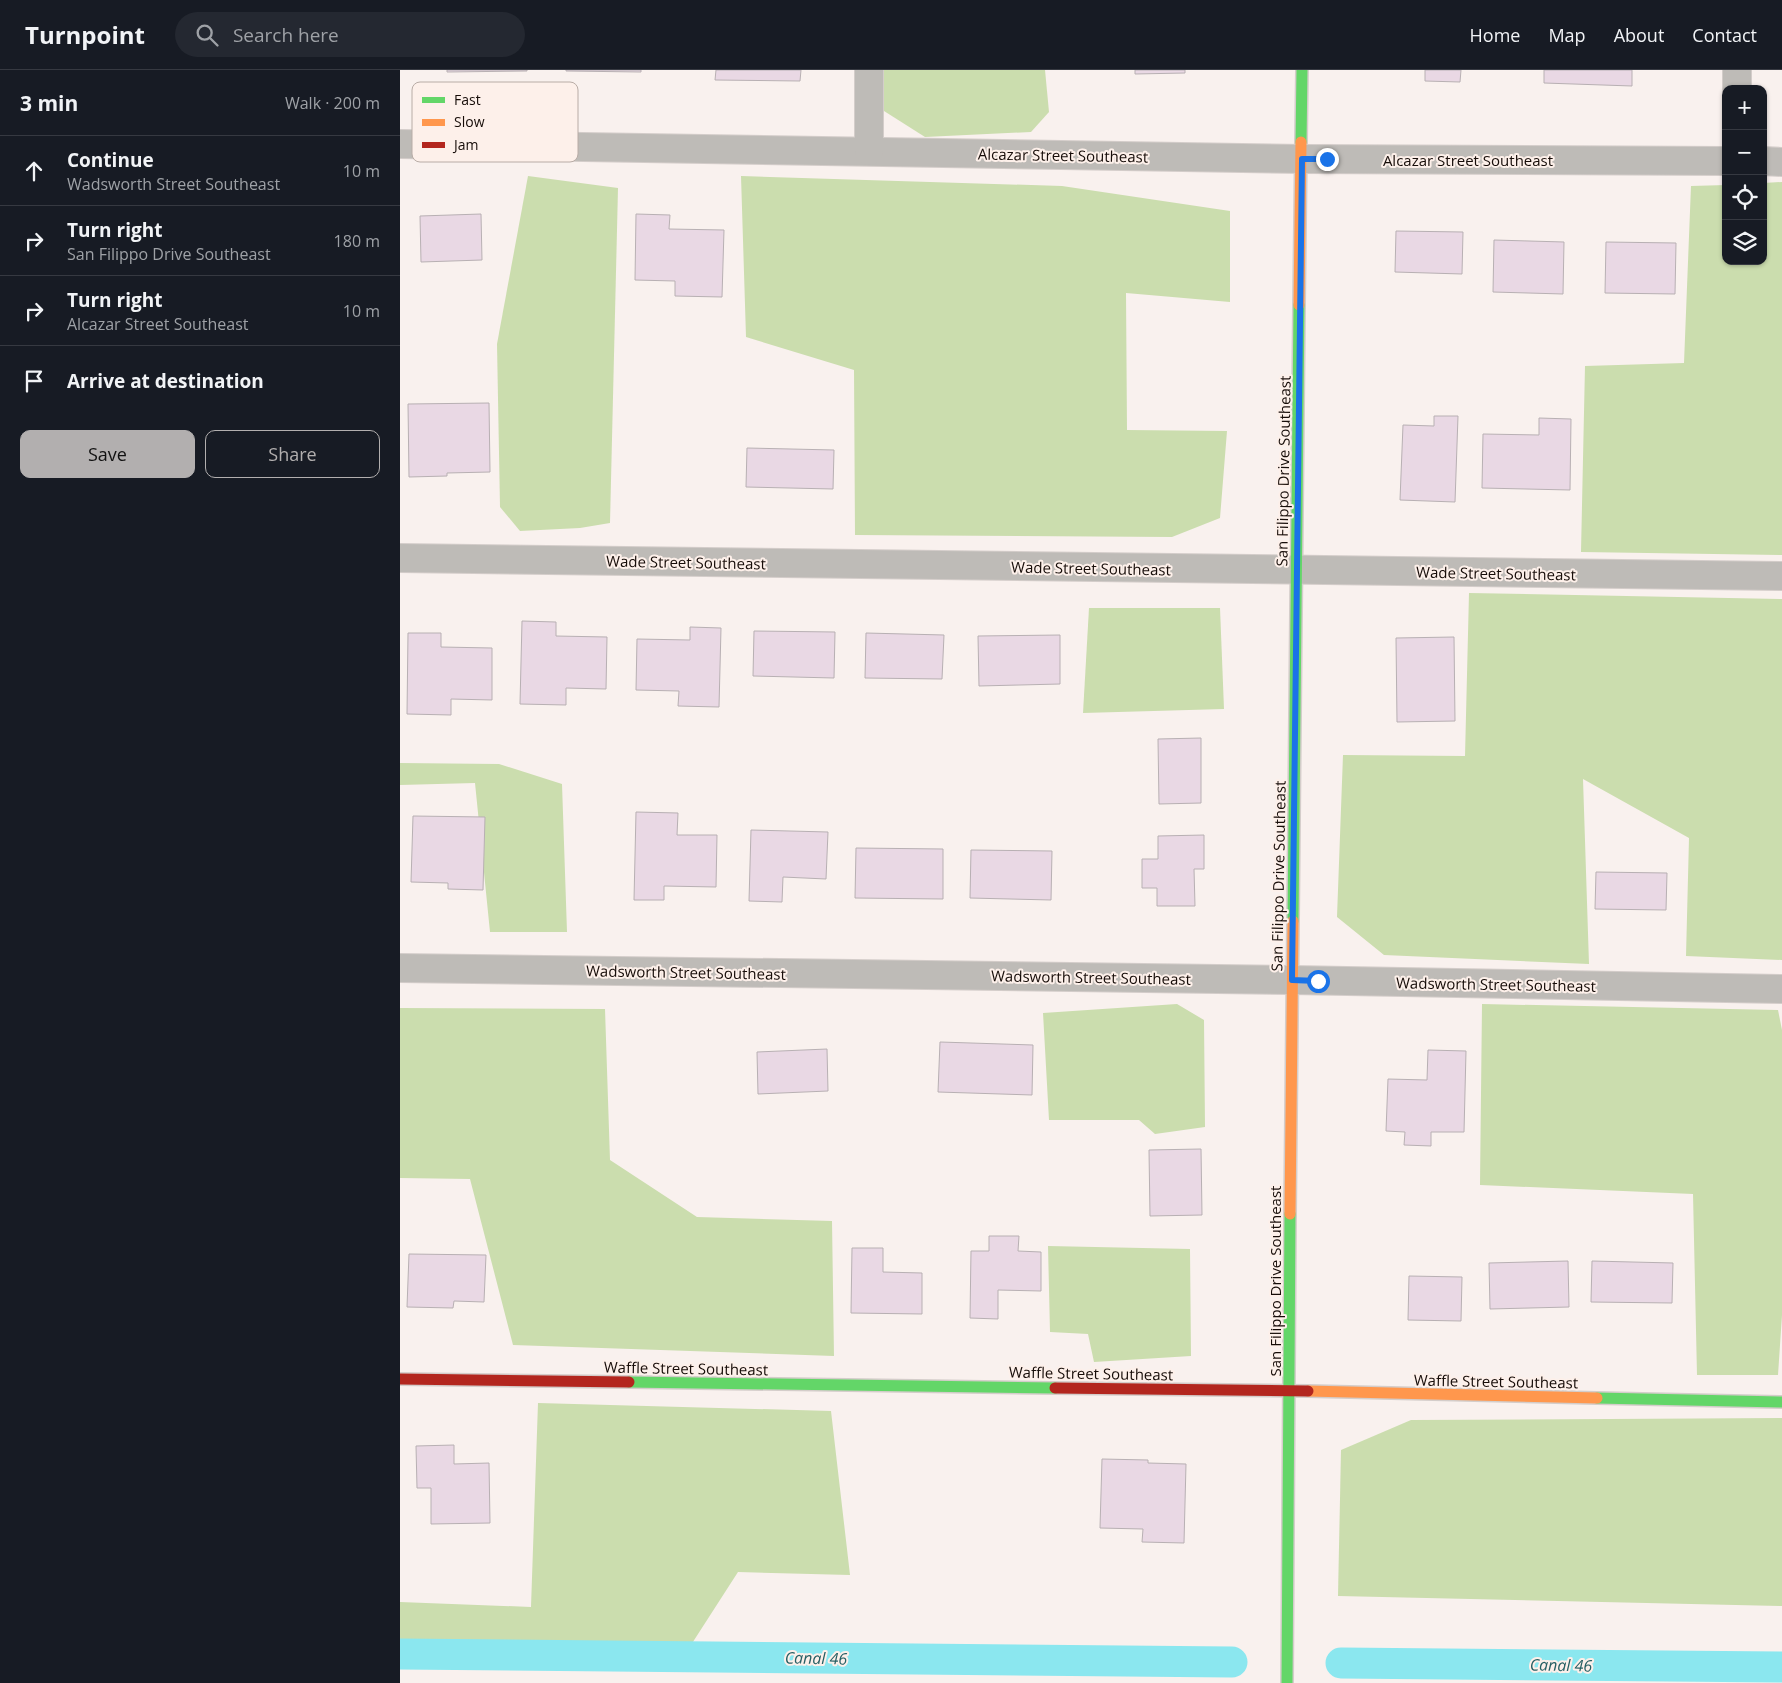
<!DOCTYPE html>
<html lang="en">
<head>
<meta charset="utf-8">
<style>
  :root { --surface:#171b24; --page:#242831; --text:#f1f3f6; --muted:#9ea1a6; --line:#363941; --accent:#b2afaf }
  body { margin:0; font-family:"Open Sans",sans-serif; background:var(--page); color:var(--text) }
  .controls { position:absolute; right:15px; top:15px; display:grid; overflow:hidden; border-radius:10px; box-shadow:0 1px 4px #0004 }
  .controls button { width:45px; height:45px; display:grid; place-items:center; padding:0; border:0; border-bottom:1px solid var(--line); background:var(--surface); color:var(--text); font:25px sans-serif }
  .stop { position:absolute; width:15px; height:15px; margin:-11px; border:4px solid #1a73e8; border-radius:50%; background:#fff }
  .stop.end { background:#1a73e8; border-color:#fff; box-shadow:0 1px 5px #0008 }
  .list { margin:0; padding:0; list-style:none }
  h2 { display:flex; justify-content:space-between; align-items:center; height:65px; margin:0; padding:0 20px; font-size:21px }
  h2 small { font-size:16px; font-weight:400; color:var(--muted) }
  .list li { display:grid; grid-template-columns:32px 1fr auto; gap:15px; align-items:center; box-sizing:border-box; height:70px; padding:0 20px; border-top:1px solid var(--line) }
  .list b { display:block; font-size:19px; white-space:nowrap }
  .list p { margin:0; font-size:16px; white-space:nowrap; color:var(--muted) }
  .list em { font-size:16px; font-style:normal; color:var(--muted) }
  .actions { display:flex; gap:10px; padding:15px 20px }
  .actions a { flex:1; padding:11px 0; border:1px solid var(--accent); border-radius:10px; text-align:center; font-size:18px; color:var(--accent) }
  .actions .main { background:var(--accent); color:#111 }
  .icon { flex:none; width:28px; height:28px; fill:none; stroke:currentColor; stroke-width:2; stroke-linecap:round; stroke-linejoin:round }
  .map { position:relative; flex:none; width:1382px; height:1613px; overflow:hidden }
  header { display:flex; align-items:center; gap:30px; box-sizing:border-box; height:70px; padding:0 25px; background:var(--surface); border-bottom:1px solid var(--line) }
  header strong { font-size:24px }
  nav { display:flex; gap:28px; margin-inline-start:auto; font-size:18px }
  .search { width:350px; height:45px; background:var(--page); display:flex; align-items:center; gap:12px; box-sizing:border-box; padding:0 18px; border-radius:28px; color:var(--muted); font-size:19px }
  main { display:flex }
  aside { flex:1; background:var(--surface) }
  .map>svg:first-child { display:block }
  .forest { fill:#cbddae }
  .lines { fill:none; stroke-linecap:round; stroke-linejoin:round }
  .canal { stroke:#8be7ef; stroke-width:31 }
  .building { fill:#e9d8e4; stroke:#b8b0b3 }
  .street-casing { stroke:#d4cdca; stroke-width:30 }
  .fast-casing { stroke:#d4cdca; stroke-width:14 }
  .slow-casing { stroke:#d4cdca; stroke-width:14 }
  .jam-casing { stroke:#d4cdca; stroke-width:14 }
  .street { stroke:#bebbb7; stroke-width:28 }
  .fast { stroke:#63d668; stroke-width:11 }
  .slow { stroke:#ff974d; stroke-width:11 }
  .jam { stroke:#b3261e; stroke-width:11 }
  .route { stroke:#1a73e8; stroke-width:6 }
  .labels { text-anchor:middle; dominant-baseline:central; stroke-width:4; stroke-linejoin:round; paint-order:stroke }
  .street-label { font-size:15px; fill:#160c08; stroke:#fdf0ea }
  .water-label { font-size:16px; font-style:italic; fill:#265f64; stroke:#fdf0ea }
  .key { fill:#fdf0ea; stroke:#b8aca6; stroke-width:1 }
  .key-label { font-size:14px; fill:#160c08 }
</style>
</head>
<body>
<header>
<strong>Turnpoint</strong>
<div class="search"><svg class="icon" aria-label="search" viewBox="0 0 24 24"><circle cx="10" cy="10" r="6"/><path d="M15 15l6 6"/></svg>Search here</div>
<nav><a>Home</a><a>Map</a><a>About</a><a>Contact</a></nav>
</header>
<main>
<aside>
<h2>3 min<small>Walk · 200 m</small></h2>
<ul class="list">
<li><svg class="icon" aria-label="ahead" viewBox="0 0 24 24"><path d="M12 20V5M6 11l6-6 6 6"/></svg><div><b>Continue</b><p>Wadsworth Street Southeast</p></div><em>10 m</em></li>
<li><svg class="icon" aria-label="right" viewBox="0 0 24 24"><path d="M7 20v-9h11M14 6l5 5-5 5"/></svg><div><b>Turn right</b><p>San Filippo Drive Southeast</p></div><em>180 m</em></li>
<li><svg class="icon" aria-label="right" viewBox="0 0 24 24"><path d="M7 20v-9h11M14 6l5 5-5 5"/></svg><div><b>Turn right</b><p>Alcazar Street Southeast</p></div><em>10 m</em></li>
<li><svg class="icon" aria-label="arrive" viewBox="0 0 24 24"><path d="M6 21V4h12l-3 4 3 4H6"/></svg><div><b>Arrive at destination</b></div></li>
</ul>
<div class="actions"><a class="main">Save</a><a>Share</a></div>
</aside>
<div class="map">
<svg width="1382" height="1613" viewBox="0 0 1382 1613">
  <rect width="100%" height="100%" fill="#f9f1ee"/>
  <g class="forest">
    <path d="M 483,0 L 645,0 L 649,42 L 631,62 L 525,67 L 484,41 Z"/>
    <path d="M 128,106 L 218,118 L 210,453 L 180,458 L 120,461 L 100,437 L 97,274 Z"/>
    <path d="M 341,106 L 662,116 L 830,141 L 830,232 L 726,223 L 727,360 L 827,361 L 820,448 L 772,467 L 455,465 L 454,300 L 346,267 Z"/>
    <path d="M 1382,112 L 1382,485 L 1181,482 L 1185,296 L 1284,293 L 1291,116 L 1326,115 L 1326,191 L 1363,191 L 1363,113 Z"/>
    <path d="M 1069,523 L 1382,529 L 1382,890 L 1286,886 L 1289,768 L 1183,709 L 1189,894 L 984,885 L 937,847 L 943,685 L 1065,686 Z"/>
    <path d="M 689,538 L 820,538 L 824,639 L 683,643 Z"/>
    <path d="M 0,693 L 99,694 L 162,714 L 167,862 L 90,862 L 75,713 L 0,715 Z"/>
    <path d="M 777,934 L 804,950 L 805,1057 L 755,1064 L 739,1050 L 649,1050 L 643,943 Z"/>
    <path d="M 1082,934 L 1378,940 L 1382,960 L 1382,1245 L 1378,1305 L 1297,1305 L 1293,1124 L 1080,1115 Z"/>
    <path d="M 0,938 L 205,939 L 210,1090 L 297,1147 L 432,1151 L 434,1286 L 113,1275 L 70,1109 L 0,1108 Z"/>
    <path d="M 648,1176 L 790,1179 L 791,1286 L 694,1292 L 688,1264 L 650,1262 Z"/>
    <path d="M 138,1333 L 431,1341 L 450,1505 L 338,1502 L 289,1578 L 0,1575 L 0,1532 L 131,1537 Z"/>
    <path d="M 1382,1348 L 1382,1536 L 938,1526 L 941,1380 L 1011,1350 Z"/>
  </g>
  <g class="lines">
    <g class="canal">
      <path d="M 0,1584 L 832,1592"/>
      <path d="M 941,1593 L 1382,1597"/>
    </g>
  </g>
  <g class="building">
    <path d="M 47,0 L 127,0 L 127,1 L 47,2 Z"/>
    <path d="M 166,0 L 241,0 L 241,2 L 166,1 Z"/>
    <path d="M 316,0 L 401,0 L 400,11 L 315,10 Z"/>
    <path d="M 735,0 L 785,0 L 785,3 L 735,4 Z"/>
    <path d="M 1025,0 L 1061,0 L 1060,12 L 1025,11 Z"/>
    <path d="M 1144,0 L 1232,0 L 1232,16 L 1144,13 Z"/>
    <path d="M 81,144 L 82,190 L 21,192 L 20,146 Z"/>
    <path d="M 236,144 L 270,145 L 269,159 L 324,160 L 322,227 L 275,226 L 275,211 L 235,210 Z"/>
    <path d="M 996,161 L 1063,162 L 1062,204 L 995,202 Z"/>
    <path d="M 1094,170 L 1164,172 L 1163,224 L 1093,222 Z"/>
    <path d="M 1206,172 L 1276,173 L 1275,224 L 1205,223 Z"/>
    <path d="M 89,333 L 90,402 L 47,403 L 47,406 L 9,407 L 8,334 Z"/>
    <path d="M 1034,346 L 1058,346 L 1055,432 L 1000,430 L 1003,355 L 1034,356 Z"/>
    <path d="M 1139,348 L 1171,349 L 1170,420 L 1082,418 L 1083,364 L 1139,365 Z"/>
    <path d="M 347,378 L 434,380 L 433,419 L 346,417 Z"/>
    <path d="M 122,551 L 156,552 L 156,566 L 207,567 L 206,619 L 166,618 L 166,635 L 120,634 Z"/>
    <path d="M 290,557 L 321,558 L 319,637 L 278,636 L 279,621 L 236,620 L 237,569 L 290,570 Z"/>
    <path d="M 354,561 L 435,562 L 434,608 L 353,606 Z"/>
    <path d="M 8,563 L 41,563 L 41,577 L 92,578 L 92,630 L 51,629 L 51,645 L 7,644 Z"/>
    <path d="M 466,563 L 544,565 L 542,609 L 465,608 Z"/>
    <path d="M 660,565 L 660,614 L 579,616 L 578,566 Z"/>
    <path d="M 1054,567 L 1055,651 L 997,652 L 996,568 Z"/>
    <path d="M 801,668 L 801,733 L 759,734 L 758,669 Z"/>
    <path d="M 236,742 L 278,743 L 277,765 L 317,765 L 316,817 L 264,816 L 264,830 L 234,830 Z"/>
    <path d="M 13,746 L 85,747 L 83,820 L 48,819 L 48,813 L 11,812 Z"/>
    <path d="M 351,760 L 428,762 L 426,809 L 383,807 L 382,832 L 349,831 Z"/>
    <path d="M 804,765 L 804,799 L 794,799 L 795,836 L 757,836 L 757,818 L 742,818 L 742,789 L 758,789 L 758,766 Z"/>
    <path d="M 456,778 L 543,779 L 543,829 L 455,828 Z"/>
    <path d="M 571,780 L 652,781 L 651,830 L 570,828 Z"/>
    <path d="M 1196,802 L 1267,803 L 1266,840 L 1195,839 Z"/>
    <path d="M 540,972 L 633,975 L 632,1025 L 538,1022 Z"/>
    <path d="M 427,979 L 428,1021 L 358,1024 L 357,982 Z"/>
    <path d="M 1028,980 L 1066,981 L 1064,1062 L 1031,1062 L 1031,1076 L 1004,1075 L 1005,1062 L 986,1061 L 988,1009 L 1027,1010 Z"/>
    <path d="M 801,1079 L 802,1145 L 750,1146 L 749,1080 Z"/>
    <path d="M 589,1166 L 619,1166 L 618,1181 L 641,1182 L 641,1221 L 598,1220 L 598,1249 L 570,1248 L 571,1181 L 589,1181 Z"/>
    <path d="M 452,1178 L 483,1178 L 483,1202 L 522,1203 L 522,1244 L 451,1243 Z"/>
    <path d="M 9,1184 L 86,1185 L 84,1232 L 54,1231 L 53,1238 L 7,1237 Z"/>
    <path d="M 1168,1191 L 1169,1237 L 1090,1239 L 1089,1193 Z"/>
    <path d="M 1192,1191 L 1273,1193 L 1272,1233 L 1191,1232 Z"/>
    <path d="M 1009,1206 L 1062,1207 L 1061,1251 L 1008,1250 Z"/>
    <path d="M 54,1375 L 54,1394 L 89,1393 L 90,1453 L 31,1454 L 31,1418 L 17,1418 L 16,1376 Z"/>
    <path d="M 702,1389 L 748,1390 L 748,1393 L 786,1394 L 784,1473 L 742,1472 L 743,1459 L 700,1458 Z"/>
  </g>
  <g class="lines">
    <g class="street-casing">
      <g id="street">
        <path d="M 1337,19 L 1337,0"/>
        <path d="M 0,74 L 902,89 L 1326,91"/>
        <path d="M 469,81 L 469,0"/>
        <path d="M 1363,91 L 1382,92"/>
        <path d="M 0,488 L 1382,506"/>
        <path d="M 0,898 L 892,910 L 1382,919"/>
      </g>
    </g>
    <g class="fast-casing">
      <g id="fast">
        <path d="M 901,72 L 902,0"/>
        <path d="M 893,851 L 899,235"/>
        <path d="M 229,1312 L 655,1318"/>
        <path d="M 1197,1328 L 1382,1332"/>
        <path d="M 887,1613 L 890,1144"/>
      </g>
    </g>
    <g class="slow-casing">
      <g id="slow">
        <path d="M 899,235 L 901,72"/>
        <path d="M 890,1144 L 893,851"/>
        <path d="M 908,1321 L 1197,1328"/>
      </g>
    </g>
    <g class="jam-casing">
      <g id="jam">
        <path d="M 0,1309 L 229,1312"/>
        <path d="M 655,1318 L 908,1321"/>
      </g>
    </g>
    <use href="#street" class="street"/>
    <use href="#fast" class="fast"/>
    <use href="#slow" class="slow"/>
    <use href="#jam" class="jam"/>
  </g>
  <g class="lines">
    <path class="route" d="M 918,911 L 892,910 L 902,89 L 927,89"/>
  </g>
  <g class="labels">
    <g class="street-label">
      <text transform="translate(663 85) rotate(1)">Alcazar Street Southeast</text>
      <text x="1068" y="90">Alcazar Street Southeast</text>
      <text transform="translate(883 401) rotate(-89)">San Filippo Drive Southeast</text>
      <text transform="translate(286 492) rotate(1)">Wade Street Southeast</text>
      <text transform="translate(691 498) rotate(1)">Wade Street Southeast</text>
      <text transform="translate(1096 503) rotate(1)">Wade Street Southeast</text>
      <text transform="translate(878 806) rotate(-89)">San Filippo Drive Southeast</text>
      <text transform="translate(286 902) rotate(1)">Wadsworth Street Southeast</text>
      <text transform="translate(691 907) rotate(1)">Wadsworth Street Southeast</text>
      <text transform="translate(1096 914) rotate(1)">Wadsworth Street Southeast</text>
      <text transform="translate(875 1211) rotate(-90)">San Filippo Drive Southeast</text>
      <text transform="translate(286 1298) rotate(1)">Waffle Street Southeast</text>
      <text transform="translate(691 1303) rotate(1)">Waffle Street Southeast</text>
      <text transform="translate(1096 1311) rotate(1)">Waffle Street Southeast</text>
    </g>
    <g class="water-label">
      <text transform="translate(416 1588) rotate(1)">Canal 46</text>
      <text transform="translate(1161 1595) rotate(1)">Canal 46</text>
    </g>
  </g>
  <rect x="12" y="12" width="166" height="80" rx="8" class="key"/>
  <rect x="22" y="27" width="23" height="6" fill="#63d668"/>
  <rect x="22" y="49" width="23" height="7" fill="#ff974d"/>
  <rect x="22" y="72" width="23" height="6" fill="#b3261e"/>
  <g class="key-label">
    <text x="54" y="35">Fast</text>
    <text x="54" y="57">Slow</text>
    <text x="54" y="80">Jam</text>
  </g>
</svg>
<div class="controls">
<button>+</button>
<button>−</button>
<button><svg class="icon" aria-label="locate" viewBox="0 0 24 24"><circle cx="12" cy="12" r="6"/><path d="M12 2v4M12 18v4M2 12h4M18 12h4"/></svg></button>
<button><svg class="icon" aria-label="layers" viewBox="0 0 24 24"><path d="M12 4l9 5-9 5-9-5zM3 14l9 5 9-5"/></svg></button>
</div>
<div class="stop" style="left:918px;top:911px"></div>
<div class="stop end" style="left:927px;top:89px"></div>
</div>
</main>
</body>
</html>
